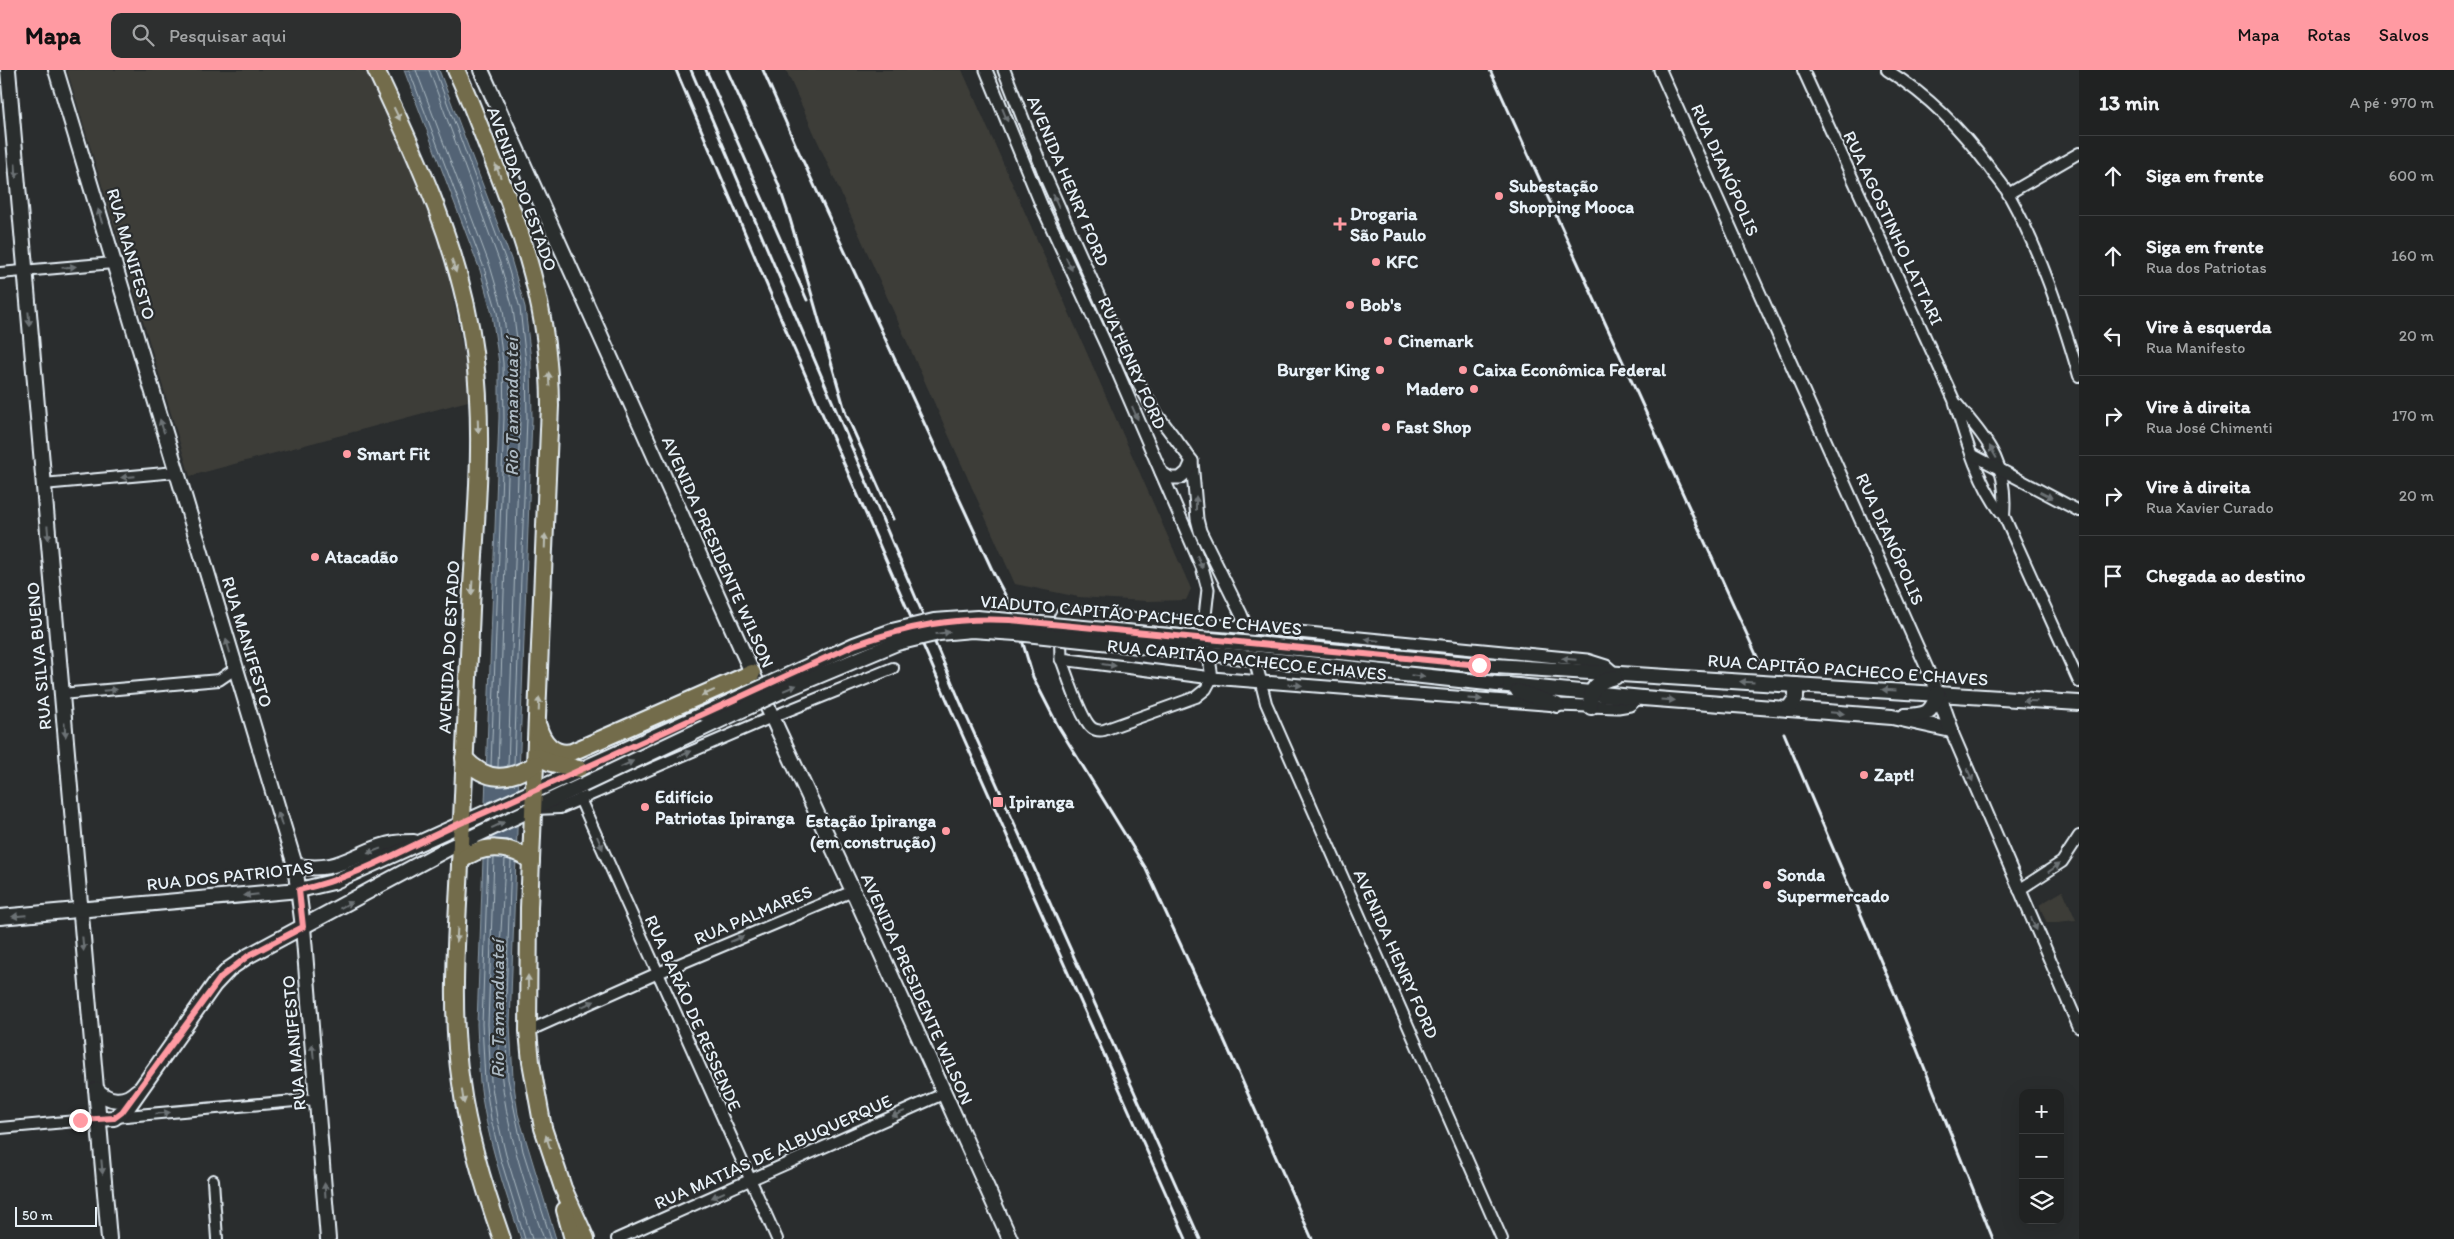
<!DOCTYPE html>
<html lang="pt">
<head>
<meta charset="utf-8">
<style>
  :root { --surface:#202222; --page:#2d2f2f; --text:#f1f3f6; --muted:#a2a4a5; --line:#3d3f40; --accent:#ff9aa2 }
  body { margin:0; font-family:Itim,sans-serif; background:var(--page); color:var(--text) }
  .controls { position:absolute; right:15px; bottom:15px; display:grid; overflow:hidden; border-radius:10px; box-shadow:0 5px 20px #0002 }
  .controls button { width:45px; height:45px; display:grid; place-items:center; padding:0; border:0; border-bottom:1px solid var(--line); background:var(--surface); color:var(--text); font:25px sans-serif }
  .scale { position:absolute; left:15px; bottom:12px; width:82px; box-sizing:border-box; padding-left:5px; border:2px solid #e8f1f8; border-top:0; font-size:14px; line-height:18px; white-space:nowrap; color:#e8f1f8; -webkit-text-stroke:4px #2a2d2e; paint-order:stroke }
  .stop { position:absolute; width:15px; height:15px; margin:-11px; border:4px solid #ff9aa2; border-radius:50%; background:#fff }
  .stop.end { background:#ff9aa2; border-color:#fff; box-shadow:0 1px 5px #0008 }
  .list { margin:0; padding:0; list-style:none }
  h2 { display:flex; justify-content:space-between; align-items:center; height:65px; margin:0; padding:0 20px; font-size:21px }
  h2 small { font-size:16px; font-weight:400; color:var(--muted) }
  .list li { display:grid; grid-template-columns:32px 1fr auto; gap:15px; align-items:center; box-sizing:border-box; height:80px; padding:0 20px; border-top:1px solid var(--line) }
  .list b { display:block; font-size:19px; white-space:nowrap }
  .list p { margin:0; font-size:16px; white-space:nowrap; color:var(--muted) }
  .list em { font-size:16px; font-style:normal; color:var(--muted) }
  .icon { flex:none; width:28px; height:28px; fill:none; stroke:currentColor; stroke-width:2; stroke-linecap:round; stroke-linejoin:round }
  .map { position:relative; flex:none; width:2079px; height:1169px; overflow:hidden }
  header { display:flex; align-items:center; gap:30px; box-sizing:border-box; height:70px; padding:0 25px; background:var(--accent); color:#111 }
  header strong { font-size:24px }
  nav { display:flex; gap:28px; margin-inline-start:auto; font-size:18px }
  .search { width:350px; height:45px; background:var(--page); display:flex; align-items:center; gap:12px; box-sizing:border-box; padding:0 18px; border-radius:10px; color:var(--muted); font-size:19px }
  main { display:flex }
  aside { flex:1; background:var(--surface) }
  .map>svg:first-child { display:block }
  .built { fill:#3e3e39 }
  .water { fill:#526474; stroke:#8e9ca9 }
  .lines { fill:none; stroke-linecap:round; stroke-linejoin:round }
  .shore { stroke:#acb9c3; stroke-width:1 }
  .minor-casing { stroke:#e8f1f8; stroke-width:14 }
  .tertiary-casing { stroke:#e8f1f8; stroke-width:15 }
  .secondary-casing { stroke:#e8f1f8; stroke-width:18 }
  .trunk-casing { stroke:#e8f1f8; stroke-width:20 }
  .minor { stroke:#2a2d2e; stroke-width:10 }
  .tertiary { stroke:#2a2d2e; stroke-width:11 }
  .secondary { stroke:#2a2d2e; stroke-width:14 }
  .trunk { stroke:#736c4b; stroke-width:16 }
  .rail { stroke:#e8f1f8; stroke-width:3 }
  .secondary-bridge-casing { stroke:#e8f1f8; stroke-width:18; stroke-linecap:butt }
  .secondary-bridge { stroke:#2a2d2e; stroke-width:14 }
  .oneway { fill:#b9bcb3 }
  .oneway2 { fill:#6c7275 }
  .route { stroke:#ff9aa2; stroke-width:6 }
  .poi-dot { fill:#ff9aa2; stroke:#2a2d2e; stroke-width:2 }
  .labels { text-anchor:middle; dominant-baseline:central; stroke-width:4.5; stroke-linejoin:round; paint-order:stroke }
  .street-label { font-size:18px; fill:#e8f1f8; stroke:#2a2d2e }
  .poi-label { font-size:18px; font-weight:bold; fill:#e8f1f8; stroke:#2a2d2e; text-anchor:start }
  .water-label { font-size:19px; font-style:italic; fill:#acb9c3; stroke:#2a2d2e }
</style>
</head>
<body>
<header>
<strong>Mapa</strong>
<div class="search"><svg class="icon" aria-label="search" viewBox="0 0 24 24"><circle cx="10" cy="10" r="6"/><path d="M15 15l6 6"/></svg>Pesquisar aqui</div>
<nav><a>Mapa</a><a>Rotas</a><a>Salvos</a></nav>
</header>
<main>
<div class="map">
<svg width="2079" height="1169" viewBox="0 0 2079 1169">
  <rect width="100%" height="100%" fill="#2a2d2e"/>
  <filter id="ink" filterUnits="userSpaceOnUse"><feTurbulence type="fractalNoise" baseFrequency=".02" numOctaves="2"/><feDisplacementMap in="SourceGraphic" scale="10" xChannelSelector="R" yChannelSelector="G"/><feConvolveMatrix kernelMatrix="1 2 1 2 8 2 1 2 1" color-interpolation-filters="sRGB"/></filter>
  <g filter="url(#ink)">
    <g class="built">
      <path d="M 67,0 L 368,0 L 423,122 L 448,203 L 467,300 L 468,331 L 190,406 Z"/>
      <path d="M 786,0 L 962,0 L 1191,519 L 1186,530 L 1147,531 L 1079,527 L 1015,514 Z"/>
      <path d="M 2063,821 L 2076,850 L 2047,853 L 2039,835 Z"/>
    </g>
    <path class="water" d="M 404,0 L 439,0 L 511,189 L 525,237 L 531,291 L 532,348 L 510,954 L 513,1008 L 518,1044 L 556,1169 L 521,1169 C 504,1118 486,1066 480,1012 C 478,993 478,973 477,954 L 499,348 L 499,293 L 492,244 L 480,200 Z"/>
    <g class="lines">
      <g class="shore">
        <path d="M 409,0 L 484,198 L 497,242 L 503,293 L 504,348 L 491,696"/>
        <path d="M 416,0 L 490,196 L 503,240 L 510,293 L 510,348 L 498,697"/>
        <path d="M 429,0 L 500,193 L 513,239 L 520,292 L 520,348 L 508,696"/>
        <path d="M 435,0 L 506,191 L 520,238 L 526,292 L 527,348 L 514,694"/>
        <path d="M 488,788 L 482,954 L 485,1011 L 491,1049 L 500,1087 L 525,1169"/>
        <path d="M 494,788 L 488,954 L 491,1011 L 497,1048 L 506,1085 L 532,1169"/>
        <path d="M 505,789 C 502,862 493,938 502,1010 C 508,1065 526,1118 544,1169"/>
        <path d="M 511,791 L 505,954 L 508,1009 L 523,1081 L 551,1169"/>
      </g>
      <g class="minor-casing">
        <g id="minor">
          <path d="M 1803,0 L 1954,330 C 1965,367 1979,417 2004,446 L 2079,612"/>
          <path d="M 1887,0 C 1930,27 1959,57 1989,97 C 1995,106 2004,115 2009,125 C 2040,181 2061,244 2079,306"/>
          <path d="M 2008,124 L 2079,83"/>
          <path d="M 0,203 L 113,193"/>
          <path d="M 1957,334 C 1989,373 2008,393 2004,446"/>
          <path d="M 1973,385 L 2079,441"/>
          <path d="M 43,414 L 176,402"/>
          <path d="M 1061,589 C 1067,604 1081,650 1092,658 C 1096,661 1099,661 1104,660 L 1196,627 L 1206,619 L 1212,608"/>
          <path d="M 1261,613 L 1266,633 L 1502,1169"/>
          <path d="M 61,624 L 219,610 L 235,599"/>
          <path d="M 580,729 L 777,1169"/>
          <path d="M 534,739 L 560,738 L 772,647 L 893,598"/>
          <path d="M 2019,820 L 2062,792 L 2079,766"/>
          <path d="M 528,961 L 658,903 L 853,821"/>
          <path d="M 115,1047 L 317,1029"/>
          <path d="M 0,1058 L 98,1049"/>
          <path d="M 213,1110 L 217,1169"/>
          <path d="M 617,1169 L 943,1024"/>
        </g>
      </g>
      <g class="tertiary-casing">
        <g id="tertiary">
          <path d="M 986,0 L 1041,134 L 1106,275 L 1202,497 L 1208,519 L 1204,555 L 1212,608"/>
          <path d="M 1004,0 L 1046,108 L 1134,305 L 1155,342 L 1192,391 L 1197,449 L 1200,461 L 1241,544 L 1249,564"/>
          <path d="M 1660,0 L 1938,623"/>
          <path d="M 1161,402 L 1170,408 L 1180,408 L 1187,402 L 1192,391"/>
          <path d="M 1253,582 L 1261,613"/>
          <path d="M 1614,603 L 1606,596 L 1587,590 L 1298,562 L 1067,543 L 1062,544 L 1060,548 L 1061,589 L 1212,608 L 1557,635 L 1618,637 L 1630,635 L 1639,627"/>
          <path d="M 1951,660 L 2079,957"/>
        </g>
      </g>
      <g class="secondary-casing">
        <g id="secondary">
          <path d="M 8,0 L 109,1169"/>
          <path d="M 56,0 L 295,795 L 303,857 L 328,1169"/>
          <path d="M 481,0 L 778,660 L 853,821 L 1010,1169"/>
          <path d="M 1479,595 L 2079,633"/>
          <path d="M 1497,614 L 1643,628 L 1892,647 L 1951,660"/>
          <path d="M 1518,621 L 1557,635"/>
          <path d="M 1938,623 L 1951,660"/>
          <path d="M 1591,637 C 1588,618 1598,611 1615,607"/>
          <path d="M 1788,639 L 1796,628 L 1796,615"/>
          <path d="M 1905,646 C 1927,645 1931,644 1938,623"/>
          <path d="M 295,795 C 338,806 358,779 395,773 C 401,772 408,772 414,772"/>
          <path d="M 0,847 L 299,820 L 333,812 L 704,644"/>
          <path d="M 96,1019 C 108,1032 124,1034 137,1021"/>
          <path d="M 98,1049 L 114,1048 L 128,1037 L 214,915 L 229,899 L 248,886 L 447,779 L 583,715"/>
        </g>
      </g>
      <g class="trunk-casing">
        <g id="trunk">
          <path d="M 376,0 C 418,89 462,183 474,282 C 484,359 477,438 472,516 C 468,601 465,687 461,773 C 458,852 449,934 461,1013 C 468,1066 484,1118 502,1169"/>
          <path d="M 456,0 C 468,25 478,52 488,78 C 523,163 550,242 550,336 L 529,838 L 528,961 L 531,992 L 543,1058 L 563,1118 L 586,1169"/>
          <path d="M 538,656 C 542,672 554,686 572,682 L 752,603"/>
          <path d="M 536,686 L 551,693 L 579,699"/>
          <path d="M 464,688 C 487,713 508,711 536,694"/>
          <path d="M 460,792 C 480,773 511,775 531,791"/>
          <path d="M 565,1140 L 573,1169"/>
        </g>
      </g>
      <use href="#minor" class="minor"/>
      <use href="#tertiary" class="tertiary"/>
      <use href="#secondary" class="secondary"/>
      <use href="#trunk" class="trunk"/>
      <g class="rail">
        <path d="M 676,0 L 788,265 L 953,644 L 1186,1169"/>
        <path d="M 691,0 L 965,643 L 1200,1169"/>
        <path d="M 706,0 L 807,230"/>
        <path d="M 727,0 L 778,113 L 790,149 L 846,344 L 893,449"/>
        <path d="M 763,0 L 797,78 L 994,504 L 1013,540 L 1033,607 L 1058,656 L 1145,797 L 1218,956 L 1312,1169"/>
        <path d="M 1490,0 L 1759,591"/>
        <path d="M 1784,663 L 1896,927 L 1993,1169"/>
      </g>
      <g class="secondary-bridge-casing">
        <g id="secondary-bridge">
          <path d="M 704,644 L 854,575 L 892,561 L 934,551 L 977,548 L 1479,595"/>
          <path d="M 583,715 L 782,621 L 897,573 L 939,563 L 972,560 L 1016,563 L 1497,614"/>
        </g>
      </g>
      <use href="#secondary-bridge" class="secondary-bridge"/>
    </g>
    <defs><path id="oneway-solid" d="M-6-.8H1V-3.2L6.5 0L1 3.2V.8H-6Z" transform="scale(1.25)"/></defs>
    <g class="oneway">
      <use href="#oneway-solid" transform="translate(397 44) rotate(64)"/>
      <use href="#oneway-solid" transform="translate(498 101) rotate(-112)"/>
      <use href="#oneway-solid" transform="translate(454 196) rotate(73)"/>
      <use href="#oneway-solid" transform="translate(549 309) rotate(-93)"/>
      <use href="#oneway-solid" transform="translate(478 356) rotate(88)"/>
      <use href="#oneway-solid" transform="translate(545 471) rotate(-88)"/>
      <use href="#oneway-solid" transform="translate(472 518) rotate(93)"/>
      <use href="#oneway-solid" transform="translate(708 623) rotate(156)"/>
      <use href="#oneway-solid" transform="translate(539 634) rotate(-88)"/>
      <use href="#oneway-solid" transform="translate(457 865) rotate(93)"/>
      <use href="#oneway-solid" transform="translate(528 912) rotate(-90)"/>
      <use href="#oneway-solid" transform="translate(463 1027) rotate(81)"/>
      <use href="#oneway-solid" transform="translate(548 1072) rotate(-108)"/>
    </g>
    <g class="oneway2">
      <use href="#oneway-solid" transform="translate(1005 45) rotate(68)"/>
      <use href="#oneway-solid" transform="translate(16 101) rotate(85)"/>
      <use href="#oneway-solid" transform="translate(1056 131) rotate(-114)"/>
      <use href="#oneway-solid" transform="translate(100 146) rotate(-106)"/>
      <use href="#oneway-solid" transform="translate(1069 194) rotate(65)"/>
      <use href="#oneway-solid" transform="translate(69 197) rotate(-5)"/>
      <use href="#oneway-solid" transform="translate(29 249) rotate(85)"/>
      <use href="#oneway-solid" transform="translate(1135 343) rotate(66)"/>
      <use href="#oneway-solid" transform="translate(162 356) rotate(-107)"/>
      <use href="#oneway-solid" transform="translate(1993 382) rotate(-120)"/>
      <use href="#oneway-solid" transform="translate(128 407) rotate(175)"/>
      <use href="#oneway-solid" transform="translate(2046 425) rotate(27)"/>
      <use href="#oneway-solid" transform="translate(1196 433) rotate(-90)"/>
      <use href="#oneway-solid" transform="translate(48 463) rotate(85)"/>
      <use href="#oneway-solid" transform="translate(1200 492) rotate(66)"/>
      <use href="#oneway-solid" transform="translate(943 563) rotate(-8)"/>
      <use href="#oneway-solid" transform="translate(1372 570) rotate(-173)"/>
      <use href="#oneway-solid" transform="translate(228 576) rotate(-107)"/>
      <use href="#oneway-solid" transform="translate(1569 589) rotate(-175)"/>
      <use href="#oneway-solid" transform="translate(1109 595) rotate(7)"/>
      <use href="#oneway-solid" transform="translate(1418 606) rotate(6)"/>
      <use href="#oneway-solid" transform="translate(1747 612) rotate(-176)"/>
      <use href="#oneway-solid" transform="translate(1295 615) rotate(4)"/>
      <use href="#oneway-solid" transform="translate(790 618) rotate(-23)"/>
      <use href="#oneway-solid" transform="translate(110 620) rotate(-5)"/>
      <use href="#oneway-solid" transform="translate(1889 620) rotate(-177)"/>
      <use href="#oneway-solid" transform="translate(1475 629) rotate(4)"/>
      <use href="#oneway-solid" transform="translate(1668 630) rotate(3)"/>
      <use href="#oneway-solid" transform="translate(2030 631) rotate(-178)"/>
      <use href="#oneway-solid" transform="translate(1837 643) rotate(5)"/>
      <use href="#oneway-solid" transform="translate(65 660) rotate(85)"/>
      <use href="#oneway-solid" transform="translate(685 684) rotate(-23)"/>
      <use href="#oneway-solid" transform="translate(627 694) rotate(-25)"/>
      <use href="#oneway-solid" transform="translate(1970 705) rotate(67)"/>
      <use href="#oneway-solid" transform="translate(280 749) rotate(-107)"/>
      <use href="#oneway-solid" transform="translate(498 755) rotate(-25)"/>
      <use href="#oneway-solid" transform="translate(600 773) rotate(66)"/>
      <use href="#oneway-solid" transform="translate(374 781) rotate(159)"/>
      <use href="#oneway-solid" transform="translate(2054 798) rotate(-36)"/>
      <use href="#oneway-solid" transform="translate(251 825) rotate(174)"/>
      <use href="#oneway-solid" transform="translate(346 835) rotate(-28)"/>
      <use href="#oneway-solid" transform="translate(19 846) rotate(175)"/>
      <use href="#oneway-solid" transform="translate(2034 854) rotate(66)"/>
      <use href="#oneway-solid" transform="translate(737 869) rotate(-23)"/>
      <use href="#oneway-solid" transform="translate(83 874) rotate(85)"/>
      <use href="#oneway-solid" transform="translate(588 934) rotate(-24)"/>
      <use href="#oneway-solid" transform="translate(313 981) rotate(-95)"/>
      <use href="#oneway-solid" transform="translate(163 1043) rotate(-5)"/>
      <use href="#oneway-solid" transform="translate(898 1044) rotate(156)"/>
      <use href="#oneway-solid" transform="translate(102 1097) rotate(85)"/>
      <use href="#oneway-solid" transform="translate(325 1120) rotate(-94)"/>
      <use href="#oneway-solid" transform="translate(718 1125) rotate(156)"/>
    </g>
  </g>
  <g class="lines" filter="url(#ink)">
    <path class="route" d="M 80,1050 L 114,1048 L 122,1042 L 221,907 L 248,886 L 303,857 L 299,820 C 360,807 408,776 463,752 C 594,695 724,634 854,575 C 908,556 953,547 1010,550 L 1479,595"/>
  </g>
  <g class="poi-dot">
    <circle cx="1499" cy="126" r="5"/>
    <path d="M1337.5 146.5h5v5h5v5h-5v5h-5v-5h-5v-5h5z"/>
    <circle cx="1376" cy="192" r="5"/>
    <circle cx="1350" cy="235" r="5"/>
    <circle cx="1388" cy="271" r="5"/>
    <circle cx="1380" cy="300" r="5"/>
    <circle cx="1463" cy="300" r="5"/>
    <circle cx="1474" cy="319" r="5"/>
    <circle cx="1386" cy="357" r="5"/>
    <circle cx="347" cy="384" r="5"/>
    <circle cx="315" cy="487" r="5"/>
    <circle cx="1864" cy="705" r="5"/>
    <rect x="992" y="726" width="12" height="12" rx="2.5"/>
    <circle cx="645" cy="737" r="5"/>
    <circle cx="946" cy="761" r="5"/>
    <circle cx="1767" cy="815" r="5"/>
  </g>
  <g class="labels">
    <g class="street-label">
      <text transform="translate(1725 100) rotate(66)">RUA DIANÓPOLIS</text>
      <text transform="translate(1068 111) rotate(67)">AVENIDA HENRY FORD</text>
      <text transform="translate(522 119) rotate(70)">AVENIDA DO ESTADO</text>
      <text transform="translate(1893 158) rotate(65)">RUA AGOSTINHO LATTARI</text>
      <text transform="translate(131 184) rotate(74)">RUA MANIFESTO</text>
      <text transform="translate(1132 293) rotate(66)">RUA HENRY FORD</text>
      <text transform="translate(1890 469) rotate(66)">RUA DIANÓPOLIS</text>
      <text transform="translate(718 482) rotate(66)">AVENIDA PRESIDENTE WILSON</text>
      <text transform="translate(1141 545) rotate(5)">VIADUTO CAPITÃO PACHECO E CHAVES</text>
      <text transform="translate(247 572) rotate(73)">RUA MANIFESTO</text>
      <text transform="translate(449 577) rotate(-87)">AVENIDA DO ESTADO</text>
      <text transform="translate(39 586) rotate(-95)">RUA SILVA BUENO</text>
      <text transform="translate(1247 590) rotate(6)">RUA CAPITÃO PACHECO E CHAVES</text>
      <text transform="translate(1848 600) rotate(4)">RUA CAPITÃO PACHECO E CHAVES</text>
      <text transform="translate(230 806) rotate(-6)">RUA DOS PATRIOTAS</text>
      <text transform="translate(753 845) rotate(-23)">RUA PALMARES</text>
      <text transform="translate(1396 884) rotate(66)">AVENIDA HENRY FORD</text>
      <text transform="translate(917 919) rotate(66)">AVENIDA PRESIDENTE WILSON</text>
      <text transform="translate(693 943) rotate(66)">RUA BARÃO DE RESSENDE</text>
      <text transform="translate(294 973) rotate(-95)">RUA MANIFESTO</text>
      <text transform="translate(773 1082) rotate(-24)">RUA MATIAS DE ALBUQUERQUE</text>
    </g>
    <g class="poi-label">
      <text x="1509" y="116">Subestação<tspan x="1509" dy="21">Shopping Mooca</tspan></text>
      <text x="1350" y="144">Drogaria<tspan x="1350" dy="21">São Paulo</tspan></text>
      <text x="1386" y="192">KFC</text>
      <text x="1360" y="235">Bob's</text>
      <text x="1398" y="271">Cinemark</text>
      <text x="1370" y="300" text-anchor="end">Burger King</text>
      <text x="1473" y="300">Caixa Econômica Federal</text>
      <text x="1464" y="319" text-anchor="end">Madero</text>
      <text x="1396" y="357">Fast Shop</text>
      <text x="357" y="384">Smart Fit</text>
      <text x="325" y="487">Atacadão</text>
      <text x="1874" y="705">Zapt!</text>
      <text x="655" y="727">Edifício<tspan x="655" dy="21">Patriotas Ipiranga</tspan></text>
      <text x="1009" y="732">Ipiranga</text>
      <text x="936" y="751" text-anchor="end">Estação Ipiranga<tspan x="936" dy="21">(em construção)</tspan></text>
      <text x="1777" y="805">Sonda<tspan x="1777" dy="21">Supermercado</tspan></text>
    </g>
    <g class="water-label">
      <text transform="translate(511 337) rotate(-90)">Rio Tamanduateí</text>
      <text transform="translate(497 939) rotate(-90)">Rio Tamanduateí</text>
    </g>
  </g>
</svg>
<div class="controls">
<button>+</button>
<button>−</button>
<button><svg class="icon" aria-label="layers" viewBox="0 0 24 24"><path d="M12 4l9 5-9 5-9-5zM3 14l9 5 9-5"/></svg></button>
</div>
<div class="scale">50 m</div>
<div class="stop" style="left:1479px;top:595px"></div>
<div class="stop end" style="left:80px;top:1050px"></div>
</div>
<aside>
<h2>13 min<small>A pé · 970 m</small></h2>
<ul class="list">
<li><svg class="icon" aria-label="ahead" viewBox="0 0 24 24"><path d="M12 20V5M6 11l6-6 6 6"/></svg><div><b>Siga em frente</b></div><em>600 m</em></li>
<li><svg class="icon" aria-label="ahead" viewBox="0 0 24 24"><path d="M12 20V5M6 11l6-6 6 6"/></svg><div><b>Siga em frente</b><p>Rua dos Patriotas</p></div><em>160 m</em></li>
<li><svg class="icon" aria-label="left" viewBox="0 0 24 24"><path d="M17 20v-9H6M10 6l-5 5 5 5"/></svg><div><b>Vire à esquerda</b><p>Rua Manifesto</p></div><em>20 m</em></li>
<li><svg class="icon" aria-label="right" viewBox="0 0 24 24"><path d="M7 20v-9h11M14 6l5 5-5 5"/></svg><div><b>Vire à direita</b><p>Rua José Chimenti</p></div><em>170 m</em></li>
<li><svg class="icon" aria-label="right" viewBox="0 0 24 24"><path d="M7 20v-9h11M14 6l5 5-5 5"/></svg><div><b>Vire à direita</b><p>Rua Xavier Curado</p></div><em>20 m</em></li>
<li><svg class="icon" aria-label="arrive" viewBox="0 0 24 24"><path d="M6 21V4h12l-3 4 3 4H6"/></svg><div><b>Chegada ao destino</b></div></li>
</ul>
</aside>
</main>
</body>
</html>
